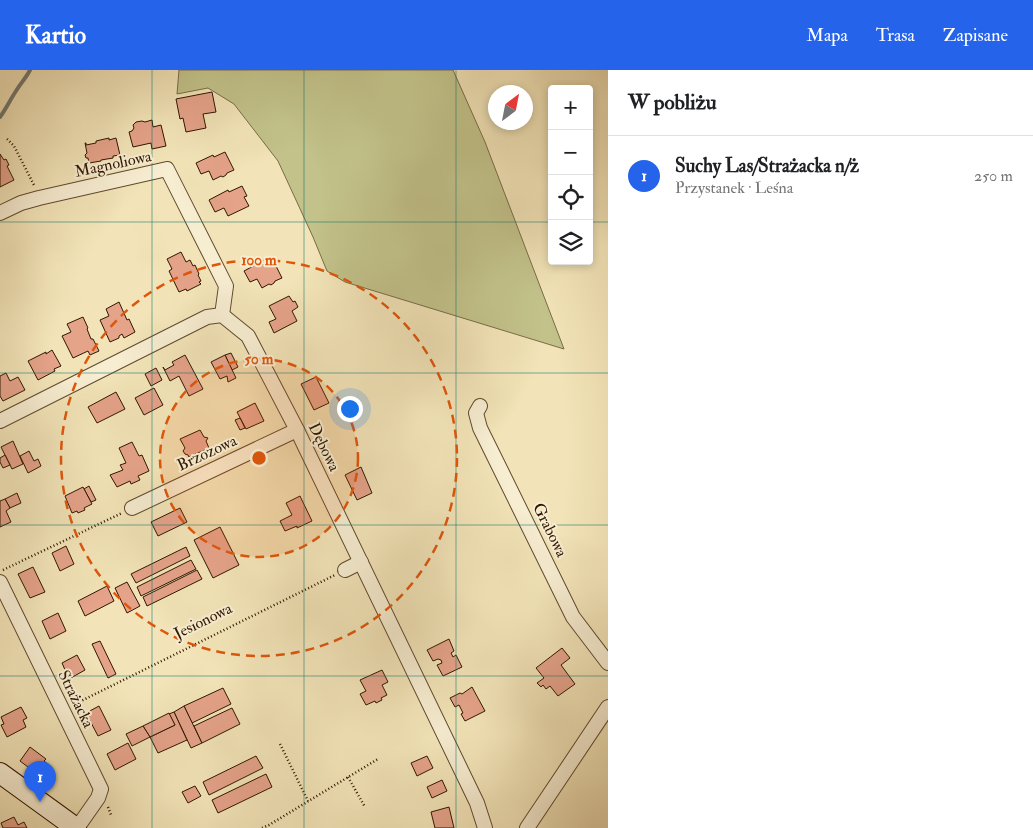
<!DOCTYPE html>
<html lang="pl">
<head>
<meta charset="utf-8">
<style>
  :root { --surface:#fff; --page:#f2f2f2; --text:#202124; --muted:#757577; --line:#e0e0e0; --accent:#2563eb }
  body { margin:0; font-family:"IM FELL Double Pica",serif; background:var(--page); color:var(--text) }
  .controls { position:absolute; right:15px; top:15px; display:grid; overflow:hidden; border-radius:5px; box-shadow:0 2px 8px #0003 }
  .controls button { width:45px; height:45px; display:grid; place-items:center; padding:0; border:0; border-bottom:1px solid var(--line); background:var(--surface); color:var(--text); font:25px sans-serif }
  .compass { position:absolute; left:488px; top:15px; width:45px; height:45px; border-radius:50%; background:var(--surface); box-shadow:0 2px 8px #0003; rotate:32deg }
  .you { position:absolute; left:349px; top:338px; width:18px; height:18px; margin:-12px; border:4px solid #fff; border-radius:50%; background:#1a73e8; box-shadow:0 0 0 8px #1a73e833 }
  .badge { display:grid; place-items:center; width:32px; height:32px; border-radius:50%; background:var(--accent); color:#fff; font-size:16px; font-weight:700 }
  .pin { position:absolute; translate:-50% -41px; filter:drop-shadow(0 1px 2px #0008) }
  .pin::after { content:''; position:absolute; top:26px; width:18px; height:15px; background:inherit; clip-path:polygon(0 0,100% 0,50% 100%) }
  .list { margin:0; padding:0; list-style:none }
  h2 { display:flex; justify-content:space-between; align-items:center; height:65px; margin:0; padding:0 20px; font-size:21px }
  h2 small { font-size:16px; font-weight:400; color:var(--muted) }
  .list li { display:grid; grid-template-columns:32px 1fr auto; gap:15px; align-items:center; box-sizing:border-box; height:80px; padding:0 20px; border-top:1px solid var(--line) }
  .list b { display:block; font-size:19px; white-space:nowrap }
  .list p { margin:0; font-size:16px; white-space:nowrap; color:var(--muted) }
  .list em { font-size:16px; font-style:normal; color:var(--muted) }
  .icon { flex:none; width:28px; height:28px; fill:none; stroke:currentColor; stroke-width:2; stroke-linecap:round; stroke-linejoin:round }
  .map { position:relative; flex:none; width:608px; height:758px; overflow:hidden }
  header { display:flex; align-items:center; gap:30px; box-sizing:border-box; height:70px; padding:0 25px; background:var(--accent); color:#fff }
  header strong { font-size:24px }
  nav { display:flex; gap:28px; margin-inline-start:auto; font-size:18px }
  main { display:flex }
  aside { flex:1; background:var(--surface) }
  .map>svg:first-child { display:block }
  .green { fill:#c2c28a; stroke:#796c46 }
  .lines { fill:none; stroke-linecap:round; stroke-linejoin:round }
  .stream { stroke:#747971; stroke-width:4 }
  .building { fill:#e5a38a; stroke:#301601 }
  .street-casing { stroke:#604a2f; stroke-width:16 }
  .secondary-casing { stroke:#301601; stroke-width:22 }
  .path { stroke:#301601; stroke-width:2.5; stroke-dasharray:1 2.5; stroke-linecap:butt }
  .street { stroke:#f7edd1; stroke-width:14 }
  .secondary { stroke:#f7edd1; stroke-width:20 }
  .grid { fill:none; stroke:#0f766e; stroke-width:1; stroke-opacity:0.55 }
  .ring { fill:none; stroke:#df560b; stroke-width:2.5; stroke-dasharray:9 6 }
  .labels { text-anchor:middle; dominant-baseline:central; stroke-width:4; stroke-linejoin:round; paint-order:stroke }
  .street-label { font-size:16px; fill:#301601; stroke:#f7edd1 }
  .centre { fill:#df560b; stroke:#f7edd1; stroke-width:2.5 }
  .ring-label { font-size:15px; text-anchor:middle; font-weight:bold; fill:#df560b; stroke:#f7edd1; stroke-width:4; stroke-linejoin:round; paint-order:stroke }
</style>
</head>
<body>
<header>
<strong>Kartio</strong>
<nav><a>Mapa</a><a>Trasa</a><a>Zapisane</a></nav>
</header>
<main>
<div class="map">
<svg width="608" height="758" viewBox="0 0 608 758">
  <rect width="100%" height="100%" fill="#f2e4b8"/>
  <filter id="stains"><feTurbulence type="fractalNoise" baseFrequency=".004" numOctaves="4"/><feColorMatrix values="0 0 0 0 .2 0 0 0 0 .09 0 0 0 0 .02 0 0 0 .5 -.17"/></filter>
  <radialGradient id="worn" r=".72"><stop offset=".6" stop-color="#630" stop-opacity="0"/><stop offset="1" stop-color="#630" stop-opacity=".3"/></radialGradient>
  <path class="green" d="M 179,0 L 453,0 L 485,72 L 564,279 L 345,212 L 327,201 L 313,167 L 278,91 L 234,34 L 208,18 L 177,24 Z"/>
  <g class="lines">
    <path class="stream" d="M 0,47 C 6,39 10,30 16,21 C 20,14 26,8 30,0"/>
  </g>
  <g class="building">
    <path d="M 212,22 L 216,42 L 203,44 L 206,58 L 186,62 L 183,48 L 180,49 L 176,29 Z"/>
    <path d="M 152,50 L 153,57 L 161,55 L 166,76 L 152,79 L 151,73 L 133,77 L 129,62 L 132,61 L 134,58 L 133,55 L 136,52 L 142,51 L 145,52 Z"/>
    <path d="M 109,68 L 109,70 L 116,68 L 120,85 L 113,86 L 113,88 L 101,90 L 101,91 L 89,93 L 88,88 L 86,88 L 85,85 L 87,83 L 85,73 L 86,73 L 86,75 L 96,73 L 96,71 Z"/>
    <path d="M 225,82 L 234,100 L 227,103 L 226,105 L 223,107 L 221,106 L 213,110 L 209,101 L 201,104 L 196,93 L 213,85 L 214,87 Z"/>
    <path d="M 0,84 L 4,90 L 6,89 L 9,95 L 7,96 L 14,110 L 0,117 Z"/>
    <path d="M 242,116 L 247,126 L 244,127 L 249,136 L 228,146 L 224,138 L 215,142 L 209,130 L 228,120 L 229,122 Z"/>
    <path d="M 181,182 L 186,192 L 190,190 L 193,196 L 195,195 L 199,204 L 198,205 L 201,211 L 199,212 L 201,214 L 187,221 L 186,219 L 179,222 L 169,201 L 172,199 L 167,189 Z"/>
    <path d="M 273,190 L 282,208 L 275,211 L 274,213 L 271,215 L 269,214 L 262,218 L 257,209 L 250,212 L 244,201 L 261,192 L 263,195 Z"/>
    <path d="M 289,226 L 293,232 L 295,231 L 298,237 L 292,241 L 297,251 L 274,263 L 269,252 L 276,249 L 269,236 Z"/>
    <path d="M 119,232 L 127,250 L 129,249 L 135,262 L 124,268 L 122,264 L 119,266 L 119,268 L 110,272 L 100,250 L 109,246 L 106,239 Z"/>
    <path d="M 83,247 L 88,258 L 87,259 L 91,269 L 93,269 L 99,281 L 90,285 L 88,281 L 73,288 L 62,266 L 71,262 L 67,254 Z"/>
    <path d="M 52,280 L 61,296 L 54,299 L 55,301 L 38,310 L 28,291 L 46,282 L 46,284 Z"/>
    <path d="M 231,283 L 238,297 L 232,300 L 225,285 Z"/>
    <path d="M 185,285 L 203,319 L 189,326 L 179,306 L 170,311 L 163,297 L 165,300 L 174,295 L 172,292 Z"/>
    <path d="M 225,285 L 236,308 L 228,312 L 227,306 L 220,309 L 211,292 Z"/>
    <path d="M 156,298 L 162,310 L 151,316 L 145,304 Z"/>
    <path d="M 6,303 L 10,311 L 18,307 L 25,320 L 3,331 L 0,326 L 0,306 Z"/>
    <path d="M 316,307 L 329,333 L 314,340 L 301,314 Z"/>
    <path d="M 154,318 L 163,335 L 144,345 L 135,328 Z"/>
    <path d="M 116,322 L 125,339 L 97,353 L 88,337 Z"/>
    <path d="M 255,333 L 264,351 L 246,359 L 237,342 Z"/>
    <path d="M 240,348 L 245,358 L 240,360 L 235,350 Z"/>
    <path d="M 200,360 L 204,367 L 208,368 L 206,371 L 209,378 L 189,387 L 188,385 L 185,384 L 183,381 L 185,378 L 180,369 Z"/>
    <path d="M 13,371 L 23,394 L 12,399 L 1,377 Z"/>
    <path d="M 132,372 L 139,386 L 142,385 L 149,401 L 138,406 L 140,410 L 131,414 L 130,411 L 117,417 L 110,405 L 123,400 L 120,395 L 126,393 L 119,378 Z"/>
    <path d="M 29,381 L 34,391 L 38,389 L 41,396 L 28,403 L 20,386 Z"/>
    <path d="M 5,385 L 10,395 L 3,398 L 0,392 L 0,388 Z"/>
    <path d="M 361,397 L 372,423 L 357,430 L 345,405 Z"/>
    <path d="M 89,416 L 96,430 L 91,432 L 84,419 Z"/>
    <path d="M 83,417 L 92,434 L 84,438 L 85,440 L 78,443 L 77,441 L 72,443 L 65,426 Z"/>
    <path d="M 17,423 L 21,433 L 10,438 L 5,429 Z"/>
    <path d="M 300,426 L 312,451 L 297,458 L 297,456 L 285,461 L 280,451 L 292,445 L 286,433 Z"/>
    <path d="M 5,429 L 10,438 L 6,441 L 11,452 L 0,457 L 0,431 Z"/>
    <path d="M 180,438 L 187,452 L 158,466 L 151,452 Z"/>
    <path d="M 220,457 L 239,495 L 213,508 L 194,470 Z"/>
    <path d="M 66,476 L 74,494 L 60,501 L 52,483 Z"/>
    <path d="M 186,477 L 190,486 L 136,513 L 131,504 Z"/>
    <path d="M 191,490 L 196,499 L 141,526 L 137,517 Z"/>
    <path d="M 33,497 L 45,522 L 30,528 L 18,504 Z"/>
    <path d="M 197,500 L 202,509 L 147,536 L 143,527 Z"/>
    <path d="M 127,512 L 140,536 L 127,543 L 115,518 Z"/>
    <path d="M 107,516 L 114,531 L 85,546 L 78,531 Z"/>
    <path d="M 58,543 L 66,561 L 50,569 L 42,551 Z"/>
    <path d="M 449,569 L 454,581 L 451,583 L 453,587 L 456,585 L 462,597 L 443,606 L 437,595 L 442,593 L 441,590 L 438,589 L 433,591 L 427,580 Z"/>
    <path d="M 100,571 L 116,604 L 108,608 L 92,574 Z"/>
    <path d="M 562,578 L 570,588 L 561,595 L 575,614 L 558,626 L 550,616 L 546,619 L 543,615 L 541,617 L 537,613 L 544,608 L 536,598 Z"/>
    <path d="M 77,585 L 85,600 L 69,609 L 62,593 Z"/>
    <path d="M 382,600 L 388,612 L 382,615 L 387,625 L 381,628 L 382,630 L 376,633 L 375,631 L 366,635 L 360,624 L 366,621 L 360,610 Z"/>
    <path d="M 472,617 L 485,641 L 465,651 L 461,644 L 463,643 L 459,635 L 455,637 L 450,628 L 460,623 L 462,624 Z"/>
    <path d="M 223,618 L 231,634 L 192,653 L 184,636 Z"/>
    <path d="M 99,636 L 111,660 L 98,666 L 86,643 Z"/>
    <path d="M 184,636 L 202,673 L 191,678 L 174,642 Z"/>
    <path d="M 21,637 L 27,648 L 23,650 L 26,657 L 7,667 L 1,655 L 4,654 L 1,647 Z"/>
    <path d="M 232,638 L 240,654 L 202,673 L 194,656 Z"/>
    <path d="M 174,642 L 187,670 L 158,683 L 150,667 L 175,655 L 169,644 Z"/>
    <path d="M 169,643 L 175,655 L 150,667 L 143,656 Z"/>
    <path d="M 143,656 L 150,667 L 132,676 L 126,664 Z"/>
    <path d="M 128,673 L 136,689 L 115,700 L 107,684 Z"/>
    <path d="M 30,677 L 46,689 L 44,691 L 49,695 L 40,706 L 20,691 Z"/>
    <path d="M 256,686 L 263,698 L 209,725 L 203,712 Z"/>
    <path d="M 427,686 L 433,698 L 417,706 L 411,693 Z"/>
    <path d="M 266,704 L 272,717 L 218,743 L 212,730 Z"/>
    <path d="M 442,710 L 447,721 L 432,728 L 427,717 Z"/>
    <path d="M 195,716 L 201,726 L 188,733 L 182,722 Z"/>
    <path d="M 449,737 L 454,758 L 435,758 L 431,742 Z"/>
    <path d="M 14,747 L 18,755 L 24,752 L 27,758 L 3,758 L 1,753 Z"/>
  </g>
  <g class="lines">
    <g class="street-casing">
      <g id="street">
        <path d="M 0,143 L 21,133 L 39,128 L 167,99 L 226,216 L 222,245"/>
        <path d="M 480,336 L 476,343 L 480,358 L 573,547 L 608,593"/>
        <path d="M 0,351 L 207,247 L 222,245 L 248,266 L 297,360 L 477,733 L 485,758"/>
        <path d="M 132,438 L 297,360"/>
        <path d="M 345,500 L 361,492"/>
        <path d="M 0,512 L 101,719 L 98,728 L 77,758"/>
        <path d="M 527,758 L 608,637"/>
      </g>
    </g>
    <g class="secondary-casing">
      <path id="secondary" d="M 0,703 L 76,758"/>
    </g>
    <g class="path">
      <path d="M 7,69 L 14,76 L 35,117"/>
      <path d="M 3,500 L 122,443"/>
      <path d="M 73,635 L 335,505"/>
      <path d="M 280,674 L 308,731"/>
      <path d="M 348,707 L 365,737"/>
      <path d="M 108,737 L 111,745"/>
      <path d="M 262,758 L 269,755 L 378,689"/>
    </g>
    <use href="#street" class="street"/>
    <use href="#secondary" class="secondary"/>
  </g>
  <path class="grid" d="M 152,0 L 152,758M 304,0 L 304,758M 456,0 L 456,758M 0,152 L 552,152M 589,152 L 608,152M 0,303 L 608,303M 0,455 L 608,455M 0,606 L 608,606"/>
  <circle cx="259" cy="388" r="99" fill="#df560b" fill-opacity=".12"/>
  <g class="ring">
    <circle cx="259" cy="388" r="99"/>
    <circle cx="259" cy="388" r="198"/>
  </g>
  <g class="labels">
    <g class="street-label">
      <text transform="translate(113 94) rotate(-12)">Magnoliowa</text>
      <text transform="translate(324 377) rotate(64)">Dębowa</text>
      <text transform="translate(207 383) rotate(-25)">Brzozowa</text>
      <text transform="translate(550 460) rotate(64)">Grabowa</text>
      <text transform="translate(203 551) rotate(-26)">Jesionowa</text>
      <text transform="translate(76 629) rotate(64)">Strażacka</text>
    </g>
  </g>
  <circle cx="259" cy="388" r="8" class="centre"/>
  <g class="ring-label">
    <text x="259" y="195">100 m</text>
    <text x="259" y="294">50 m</text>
  </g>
  <rect width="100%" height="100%" filter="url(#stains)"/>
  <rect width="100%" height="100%" fill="url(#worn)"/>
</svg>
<div class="controls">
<button>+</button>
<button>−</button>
<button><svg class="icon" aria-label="locate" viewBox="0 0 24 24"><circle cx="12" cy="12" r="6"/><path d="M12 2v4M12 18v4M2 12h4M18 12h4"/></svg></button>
<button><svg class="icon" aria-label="layers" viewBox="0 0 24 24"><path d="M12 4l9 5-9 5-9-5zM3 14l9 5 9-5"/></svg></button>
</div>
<svg class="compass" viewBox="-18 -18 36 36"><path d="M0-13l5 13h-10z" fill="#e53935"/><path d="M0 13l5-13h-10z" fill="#757577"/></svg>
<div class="you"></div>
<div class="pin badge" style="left:40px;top:732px">1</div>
</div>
<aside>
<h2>W pobliżu<small></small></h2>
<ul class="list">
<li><span class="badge">1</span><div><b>Suchy Las/Strażacka n/ż</b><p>Przystanek · Leśna</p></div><em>250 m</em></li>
</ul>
</aside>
</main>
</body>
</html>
